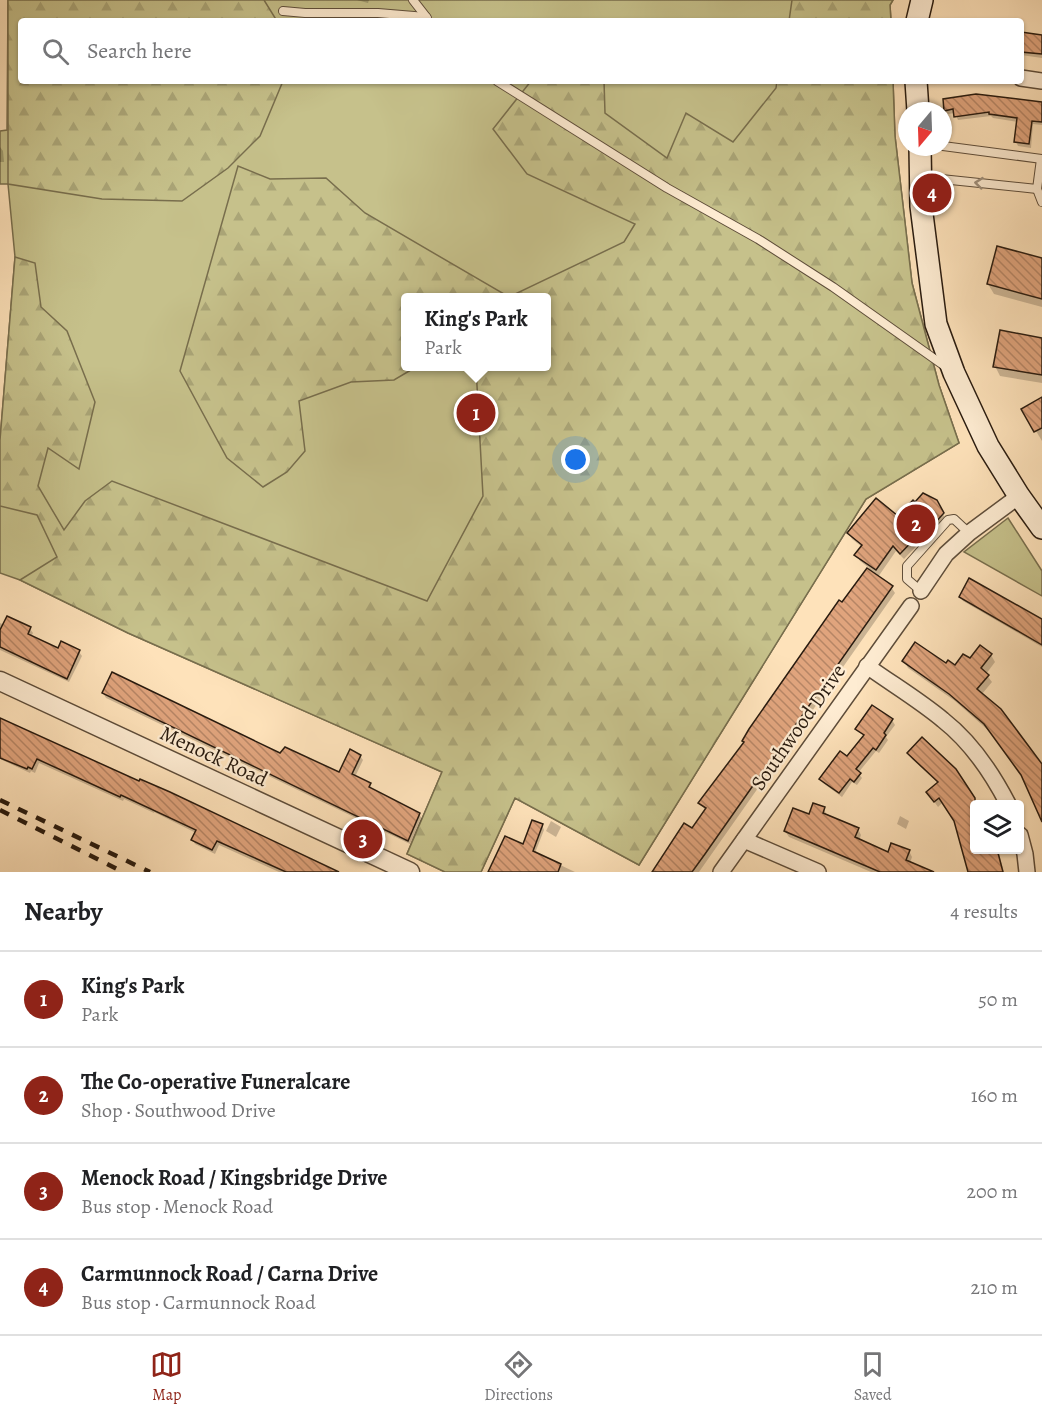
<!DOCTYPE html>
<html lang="en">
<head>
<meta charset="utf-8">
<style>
  :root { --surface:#fff; --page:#f6f6f6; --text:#202124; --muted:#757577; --line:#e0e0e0; --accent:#8f2418 }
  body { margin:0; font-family:Alegreya,serif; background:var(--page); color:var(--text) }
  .controls { position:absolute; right:18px; bottom:18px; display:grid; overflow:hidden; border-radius:6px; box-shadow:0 2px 4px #0004 }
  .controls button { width:54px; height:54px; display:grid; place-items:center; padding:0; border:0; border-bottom:2px solid var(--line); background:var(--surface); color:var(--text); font:30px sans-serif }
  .compass { position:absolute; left:898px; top:102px; width:54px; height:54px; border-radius:50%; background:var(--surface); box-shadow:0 2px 4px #0004; rotate:199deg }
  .you { position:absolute; left:576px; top:460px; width:21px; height:21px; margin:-15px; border:4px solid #fff; border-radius:50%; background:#1a73e8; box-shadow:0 0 0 9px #1a73e833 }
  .badge { display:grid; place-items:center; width:39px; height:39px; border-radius:50%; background:var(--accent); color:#fff; font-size:20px; font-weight:700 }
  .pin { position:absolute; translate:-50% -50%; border:3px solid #fff; box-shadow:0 2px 6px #0006 }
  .popup { position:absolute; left:401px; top:293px; width:150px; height:78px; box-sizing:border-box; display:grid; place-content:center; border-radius:6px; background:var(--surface); filter:drop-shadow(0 2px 4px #0005); font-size:20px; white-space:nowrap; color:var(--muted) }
  .popup b { font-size:22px; color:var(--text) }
  .popup::after { content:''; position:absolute; left:50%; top:100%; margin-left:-12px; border:12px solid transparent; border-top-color:var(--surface) }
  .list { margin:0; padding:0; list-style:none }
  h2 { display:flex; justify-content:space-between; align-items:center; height:78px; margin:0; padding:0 24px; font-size:26px }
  h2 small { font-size:20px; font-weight:400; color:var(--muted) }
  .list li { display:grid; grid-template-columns:39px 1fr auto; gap:18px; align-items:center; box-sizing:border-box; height:96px; padding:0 24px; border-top:2px solid var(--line) }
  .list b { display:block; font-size:22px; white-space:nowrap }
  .list p { margin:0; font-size:20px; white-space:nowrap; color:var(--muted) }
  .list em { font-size:20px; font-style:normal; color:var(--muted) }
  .icon { flex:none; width:33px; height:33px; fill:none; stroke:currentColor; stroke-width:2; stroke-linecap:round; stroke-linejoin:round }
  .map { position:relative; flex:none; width:1042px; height:872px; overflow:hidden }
  .search { position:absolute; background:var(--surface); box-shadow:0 2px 4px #0004; left:18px; right:18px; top:18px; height:66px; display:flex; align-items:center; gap:15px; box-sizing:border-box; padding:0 21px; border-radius:6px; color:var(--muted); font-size:22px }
  .sheet { height:462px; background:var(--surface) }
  nav { display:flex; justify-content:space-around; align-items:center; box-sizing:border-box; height:84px; border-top:2px solid var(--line); background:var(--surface); font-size:16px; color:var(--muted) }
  nav a { display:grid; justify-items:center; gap:3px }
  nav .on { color:var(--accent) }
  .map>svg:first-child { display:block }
  .green { fill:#c6c18b; stroke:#786e4d; stroke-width:1.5; fill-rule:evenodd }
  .forest { fill:url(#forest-firs); stroke:#786e4d; stroke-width:1.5 }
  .shadow { fill:#0003 }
  .building { fill:url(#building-back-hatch); stroke:#291b0f; stroke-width:1.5 }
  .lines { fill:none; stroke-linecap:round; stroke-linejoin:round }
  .service-casing { stroke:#5e4d3a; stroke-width:10 }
  .minor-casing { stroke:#5e4d3a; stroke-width:18 }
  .tertiary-casing { stroke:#5e4d3a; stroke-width:21 }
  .secondary-casing { stroke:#291b0f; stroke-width:24 }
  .service { stroke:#feecd2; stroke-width:8 }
  .minor { stroke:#feecd2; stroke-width:15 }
  .tertiary { stroke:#feecd2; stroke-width:18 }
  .secondary { stroke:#feecd2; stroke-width:21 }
  .rail { stroke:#291b0f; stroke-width:4.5; stroke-dasharray:10 10; stroke-linecap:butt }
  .oneway { stroke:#9e8e7a }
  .labels { text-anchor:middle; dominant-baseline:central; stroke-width:4.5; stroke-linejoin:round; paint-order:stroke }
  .street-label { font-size:21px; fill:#291b0f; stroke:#feecd2 }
</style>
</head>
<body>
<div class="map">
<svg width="1042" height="872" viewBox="0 0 1042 872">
  <defs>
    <pattern id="forest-firs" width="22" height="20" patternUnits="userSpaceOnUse" patternTransform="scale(1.5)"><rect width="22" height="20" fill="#c6c18b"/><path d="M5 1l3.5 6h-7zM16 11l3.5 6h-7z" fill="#aaa577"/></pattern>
    <pattern id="building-back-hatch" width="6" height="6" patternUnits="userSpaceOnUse" patternTransform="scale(1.5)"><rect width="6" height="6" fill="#e0a47d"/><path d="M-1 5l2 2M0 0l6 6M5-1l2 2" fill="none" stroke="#b68565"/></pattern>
  </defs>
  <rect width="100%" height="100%" fill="#fee2ba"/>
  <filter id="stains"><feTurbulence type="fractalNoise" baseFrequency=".00333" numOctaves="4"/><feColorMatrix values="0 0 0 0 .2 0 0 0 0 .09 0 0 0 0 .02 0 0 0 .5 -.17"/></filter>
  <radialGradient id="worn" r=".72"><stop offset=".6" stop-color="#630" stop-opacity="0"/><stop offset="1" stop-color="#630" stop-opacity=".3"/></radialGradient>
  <g class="green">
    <path d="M 8,0 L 893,0 L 890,5 L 891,21 L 21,21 L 21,81 L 893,81 L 895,136 L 912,283 L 939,385 L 959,443 L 866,499 L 639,865 L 515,798 L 481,872 L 445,872 L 407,854 L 442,772 L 128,633 L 20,580 L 0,573 L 0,440 L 15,257 L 8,184 L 0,184 L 0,131 L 7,130 ZM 406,298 L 546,298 L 546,366 L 406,366 Z"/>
    <path d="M 1008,518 L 1042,571 L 1042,596 L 964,552 Z"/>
  </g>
  <g class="forest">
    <path d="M 8,0 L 264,0 L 277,21 L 21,21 L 21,81 L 283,81 L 260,136 L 228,168 L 182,201 L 102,199 L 8,184 Z"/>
    <path d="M 792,0 L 893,0 L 890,5 L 891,21 L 789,21 Z"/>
    <path d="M 531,81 L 604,81 L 605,113 L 667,158 L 686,113 L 733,142 L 776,88 L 777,81 L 893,81 L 895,136 L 912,283 L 939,385 L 959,443 L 866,499 L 639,865 L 515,798 L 481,872 L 445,872 L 407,854 L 442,772 L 128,633 L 20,580 L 57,557 L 37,515 L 0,506 L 0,440 L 15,257 L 35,263 L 41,307 L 67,331 L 95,402 L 79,469 L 48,448 L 38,486 L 64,530 L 85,501 L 112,481 L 427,601 L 483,496 L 476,367 L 546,366 L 546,298 L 406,298 L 406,366 L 416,367 L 394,380 L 351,382 L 299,401 L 305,451 L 287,472 L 263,487 L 227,458 L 180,371 L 238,166 L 270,179 L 326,178 L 365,213 L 509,297 L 624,242 L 635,224 L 527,174 L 493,129 Z"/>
  </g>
  <g class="shadow">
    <path d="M 357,0 L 369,0 L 368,3 Z"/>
    <path d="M 1021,33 L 1042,36 L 1042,58 L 1021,55 Z"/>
    <path d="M 976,95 L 1042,104 L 1042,125 L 1033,124 L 1031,148 L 1018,146 L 1016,142 L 1018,122 L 993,118 L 991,116 L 958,120 L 955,113 L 948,114 L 945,110 Z"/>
    <path d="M 0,147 L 3,151 L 4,162 L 0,162 Z"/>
    <path d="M 1042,259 L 1042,307 L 994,294 L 988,284 Z"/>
    <path d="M 1042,339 L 1042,383 L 1000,376 L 995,366 Z"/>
    <path d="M 1042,399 L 1042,441 L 1024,411 Z"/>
    <path d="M 936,501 L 946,520 L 929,540 L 926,536 L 904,559 L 896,551 L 878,577 L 891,587 L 895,593 L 699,872 L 653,872 L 692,831 L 706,811 L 700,803 L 745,743 L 869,568 L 860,561 L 856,555 L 862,547 L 852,539 L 849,533 L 898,518 Z"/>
    <path d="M 960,597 L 1042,621 L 1042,647 L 963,601 Z"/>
    <path d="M 7,618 L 30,629 L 33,633 L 31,637 L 58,650 L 62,643 L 79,652 L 82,656 L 69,682 L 0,650 L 0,623 L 4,625 Z"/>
    <path d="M 991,655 L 995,662 L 986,674 L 992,682 L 982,694 L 1042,766 L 1042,818 L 1024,778 L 989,731 L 955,701 L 908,668 L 904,661 L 956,667 L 971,660 Z"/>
    <path d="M 103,693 L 340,774 L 360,756 L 363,760 L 355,777 L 370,784 L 372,791 L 419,814 L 422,819 L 410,844 L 106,698 Z"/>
    <path d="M 0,720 L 336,872 L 279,872 L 219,845 L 215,854 L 195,844 L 193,840 L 196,833 L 154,812 L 154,813 L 124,799 L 123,801 L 39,763 L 35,773 L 31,771 L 30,773 L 0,759 Z"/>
    <path d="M 892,720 L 895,725 L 886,737 L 888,740 L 879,753 L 876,751 L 858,773 L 862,778 L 857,785 L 852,782 L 842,797 L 823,783 L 821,779 L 848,758 L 865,737 L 857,729 Z"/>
    <path d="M 909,753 L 955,770 L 977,804 L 974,804 L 974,850 L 998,850 L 1004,872 L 969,872 L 955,821 L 943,802 L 938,807 L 928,793 L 938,783 L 912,759 Z"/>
    <path d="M 824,809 L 827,816 L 858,829 L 861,835 L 859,841 L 889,854 L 909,851 L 912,857 L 910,863 L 932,872 L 871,872 L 789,837 L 785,831 Z"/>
    <path d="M 900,816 L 909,821 L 906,829 L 897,824 Z"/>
    <path d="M 551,821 L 561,827 L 556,837 L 546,831 Z"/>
    <path d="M 542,825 L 544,830 L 535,853 L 575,872 L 491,872 L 523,846 Z"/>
  </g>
  <g class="building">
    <path d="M 1021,32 L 1042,35 L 1042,54 L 1021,52 Z"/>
    <path d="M 976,94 L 1042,102 L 1042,122 L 1032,121 L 1029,144 L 1014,142 L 1017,118 L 989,114 L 989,112 L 954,117 L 953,109 L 944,111 L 943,99 Z"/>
    <path d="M 997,246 L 1042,258 L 1042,299 L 987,284 Z"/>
    <path d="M 1000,330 L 1042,338 L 1042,375 L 993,367 Z"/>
    <path d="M 1042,397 L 1042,428 L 1034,432 L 1021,409 Z"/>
    <path d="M 923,493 L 937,500 L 944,513 L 924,535 L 922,531 L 900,554 L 893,546 L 876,570 L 854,555 L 862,545 L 847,533 L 876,498 L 898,516 L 913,500 L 915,502 Z"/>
    <path d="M 867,568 L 893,586 L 705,854 L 692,872 L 652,872 L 684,823 L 692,828 L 706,808 L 698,803 L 744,742 L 742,741 L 749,729 L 839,600 L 842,602 Z"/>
    <path d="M 969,578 L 1042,619 L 1042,645 L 959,597 Z"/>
    <path d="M 7,616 L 31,627 L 28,634 L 58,648 L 61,641 L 80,650 L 67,679 L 0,647 L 0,630 Z"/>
    <path d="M 915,642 L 946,663 L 948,660 L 955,665 L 963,654 L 970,658 L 980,645 L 992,654 L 981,668 L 989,675 L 977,689 L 1001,709 L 1042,764 L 1042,822 L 1021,775 L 984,724 L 949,694 L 902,661 Z"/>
    <path d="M 112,672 L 280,753 L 285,747 L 339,772 L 350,749 L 361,755 L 352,774 L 371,783 L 369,787 L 420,813 L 408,841 L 102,693 Z"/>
    <path d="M 872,705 L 893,719 L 884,733 L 886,735 L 876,750 L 873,748 L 856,769 L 861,773 L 854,782 L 850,779 L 839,793 L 819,779 L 840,751 L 847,756 L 864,735 L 855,729 Z"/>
    <path d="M 0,718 L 139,781 L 140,779 L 170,792 L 339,872 L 286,872 L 217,841 L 212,850 L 191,840 L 196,830 L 121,795 L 120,797 L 37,759 L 32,769 L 28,767 L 27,769 L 0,758 Z"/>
    <path d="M 922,737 L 956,769 L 975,798 L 975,849 L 997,849 L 1003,872 L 968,872 L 954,821 L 939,798 L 934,802 L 926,792 L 938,782 L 907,753 Z"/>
    <path d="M 813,803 L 825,807 L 823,813 L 859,828 L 855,837 L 888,852 L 891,843 L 910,850 L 906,860 L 934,872 L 880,872 L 784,831 L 793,808 L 809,814 Z"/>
    <path d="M 532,820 L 543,824 L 533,851 L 561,864 L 558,872 L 488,872 L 505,836 L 523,844 Z"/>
  </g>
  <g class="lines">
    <g class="service-casing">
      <g id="service">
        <path d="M 413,0 L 427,18"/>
        <path d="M 283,11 L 305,13 L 378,13 L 426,17"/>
        <path d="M 497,81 L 667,188 L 758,239 L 833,287 L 946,367"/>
        <path d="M 943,146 L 1042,159"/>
        <path d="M 1041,159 L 1037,189 L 1042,202"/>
        <path d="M 922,177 L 1037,189"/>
        <path d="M 921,591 L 907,579 L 907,566 L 948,520 L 954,519 L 969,533"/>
      </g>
    </g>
    <g class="minor-casing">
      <g id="minor">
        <path d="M 1021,78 L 1042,81"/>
        <path d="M 921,591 L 946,554 L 969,533 L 1019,496"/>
        <path d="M 867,666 C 892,684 919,700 943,720 C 971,742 992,773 1008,804"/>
        <path d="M 1020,835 L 1025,854 L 1027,872"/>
        <path d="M 744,840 L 818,872"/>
        <path d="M 721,872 L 911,606"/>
      </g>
    </g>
    <g class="tertiary-casing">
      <path id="tertiary" d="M 0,681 L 410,872"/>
    </g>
    <g class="secondary-casing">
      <g id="secondary">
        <path d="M 917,21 L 922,0"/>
        <path d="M 916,81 L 918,111"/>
        <path d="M 920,147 L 921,206 L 936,324 L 954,373 L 988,446 L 1019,496 L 1042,528"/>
      </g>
    </g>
    <use href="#service" class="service"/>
    <use href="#minor" class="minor"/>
    <use href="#tertiary" class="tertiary"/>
    <use href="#secondary" class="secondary"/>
    <g class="rail">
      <path d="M 0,800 L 150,872"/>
      <path d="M 0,810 L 123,872"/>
    </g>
  </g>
  <defs><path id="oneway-chevron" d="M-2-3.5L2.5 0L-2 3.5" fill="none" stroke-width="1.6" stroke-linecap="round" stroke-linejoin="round" transform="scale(1.5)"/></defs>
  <use class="oneway" href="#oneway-chevron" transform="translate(979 183) rotate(-174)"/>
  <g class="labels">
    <g class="street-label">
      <text transform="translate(798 727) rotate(-55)">Southwood Drive</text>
      <text transform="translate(214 756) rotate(25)">Menock Road</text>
    </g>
  </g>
  <rect width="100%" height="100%" filter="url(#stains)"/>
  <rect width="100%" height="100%" fill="url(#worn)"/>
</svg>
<div class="controls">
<button><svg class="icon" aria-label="layers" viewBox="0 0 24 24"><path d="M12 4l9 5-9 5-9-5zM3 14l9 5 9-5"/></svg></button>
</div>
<svg class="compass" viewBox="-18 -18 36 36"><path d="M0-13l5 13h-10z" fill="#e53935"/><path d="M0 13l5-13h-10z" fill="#757577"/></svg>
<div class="you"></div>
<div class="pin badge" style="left:476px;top:413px">1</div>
<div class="popup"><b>King's Park</b>Park</div>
<div class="pin badge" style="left:916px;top:524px">2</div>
<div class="pin badge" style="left:363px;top:839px">3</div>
<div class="pin badge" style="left:932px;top:193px">4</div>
<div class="search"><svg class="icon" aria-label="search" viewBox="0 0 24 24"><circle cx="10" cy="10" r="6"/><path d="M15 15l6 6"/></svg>Search here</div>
</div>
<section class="sheet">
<h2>Nearby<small>4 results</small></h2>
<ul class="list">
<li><span class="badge">1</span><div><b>King's Park</b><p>Park</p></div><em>50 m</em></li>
<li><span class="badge">2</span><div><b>The Co-operative Funeralcare</b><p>Shop · Southwood Drive</p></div><em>160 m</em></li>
<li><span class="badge">3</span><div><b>Menock Road / Kingsbridge Drive</b><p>Bus stop · Menock Road</p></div><em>200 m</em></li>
<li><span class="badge">4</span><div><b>Carmunnock Road / Carna Drive</b><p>Bus stop · Carmunnock Road</p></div><em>210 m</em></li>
</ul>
</section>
<nav>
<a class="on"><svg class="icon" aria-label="map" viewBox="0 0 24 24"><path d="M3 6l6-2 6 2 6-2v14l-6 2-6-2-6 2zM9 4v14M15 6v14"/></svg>Map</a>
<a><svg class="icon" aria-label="directions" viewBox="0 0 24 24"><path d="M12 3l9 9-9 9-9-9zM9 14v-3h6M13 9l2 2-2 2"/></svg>Directions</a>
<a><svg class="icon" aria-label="saved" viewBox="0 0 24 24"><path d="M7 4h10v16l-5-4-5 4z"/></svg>Saved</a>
</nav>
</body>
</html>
